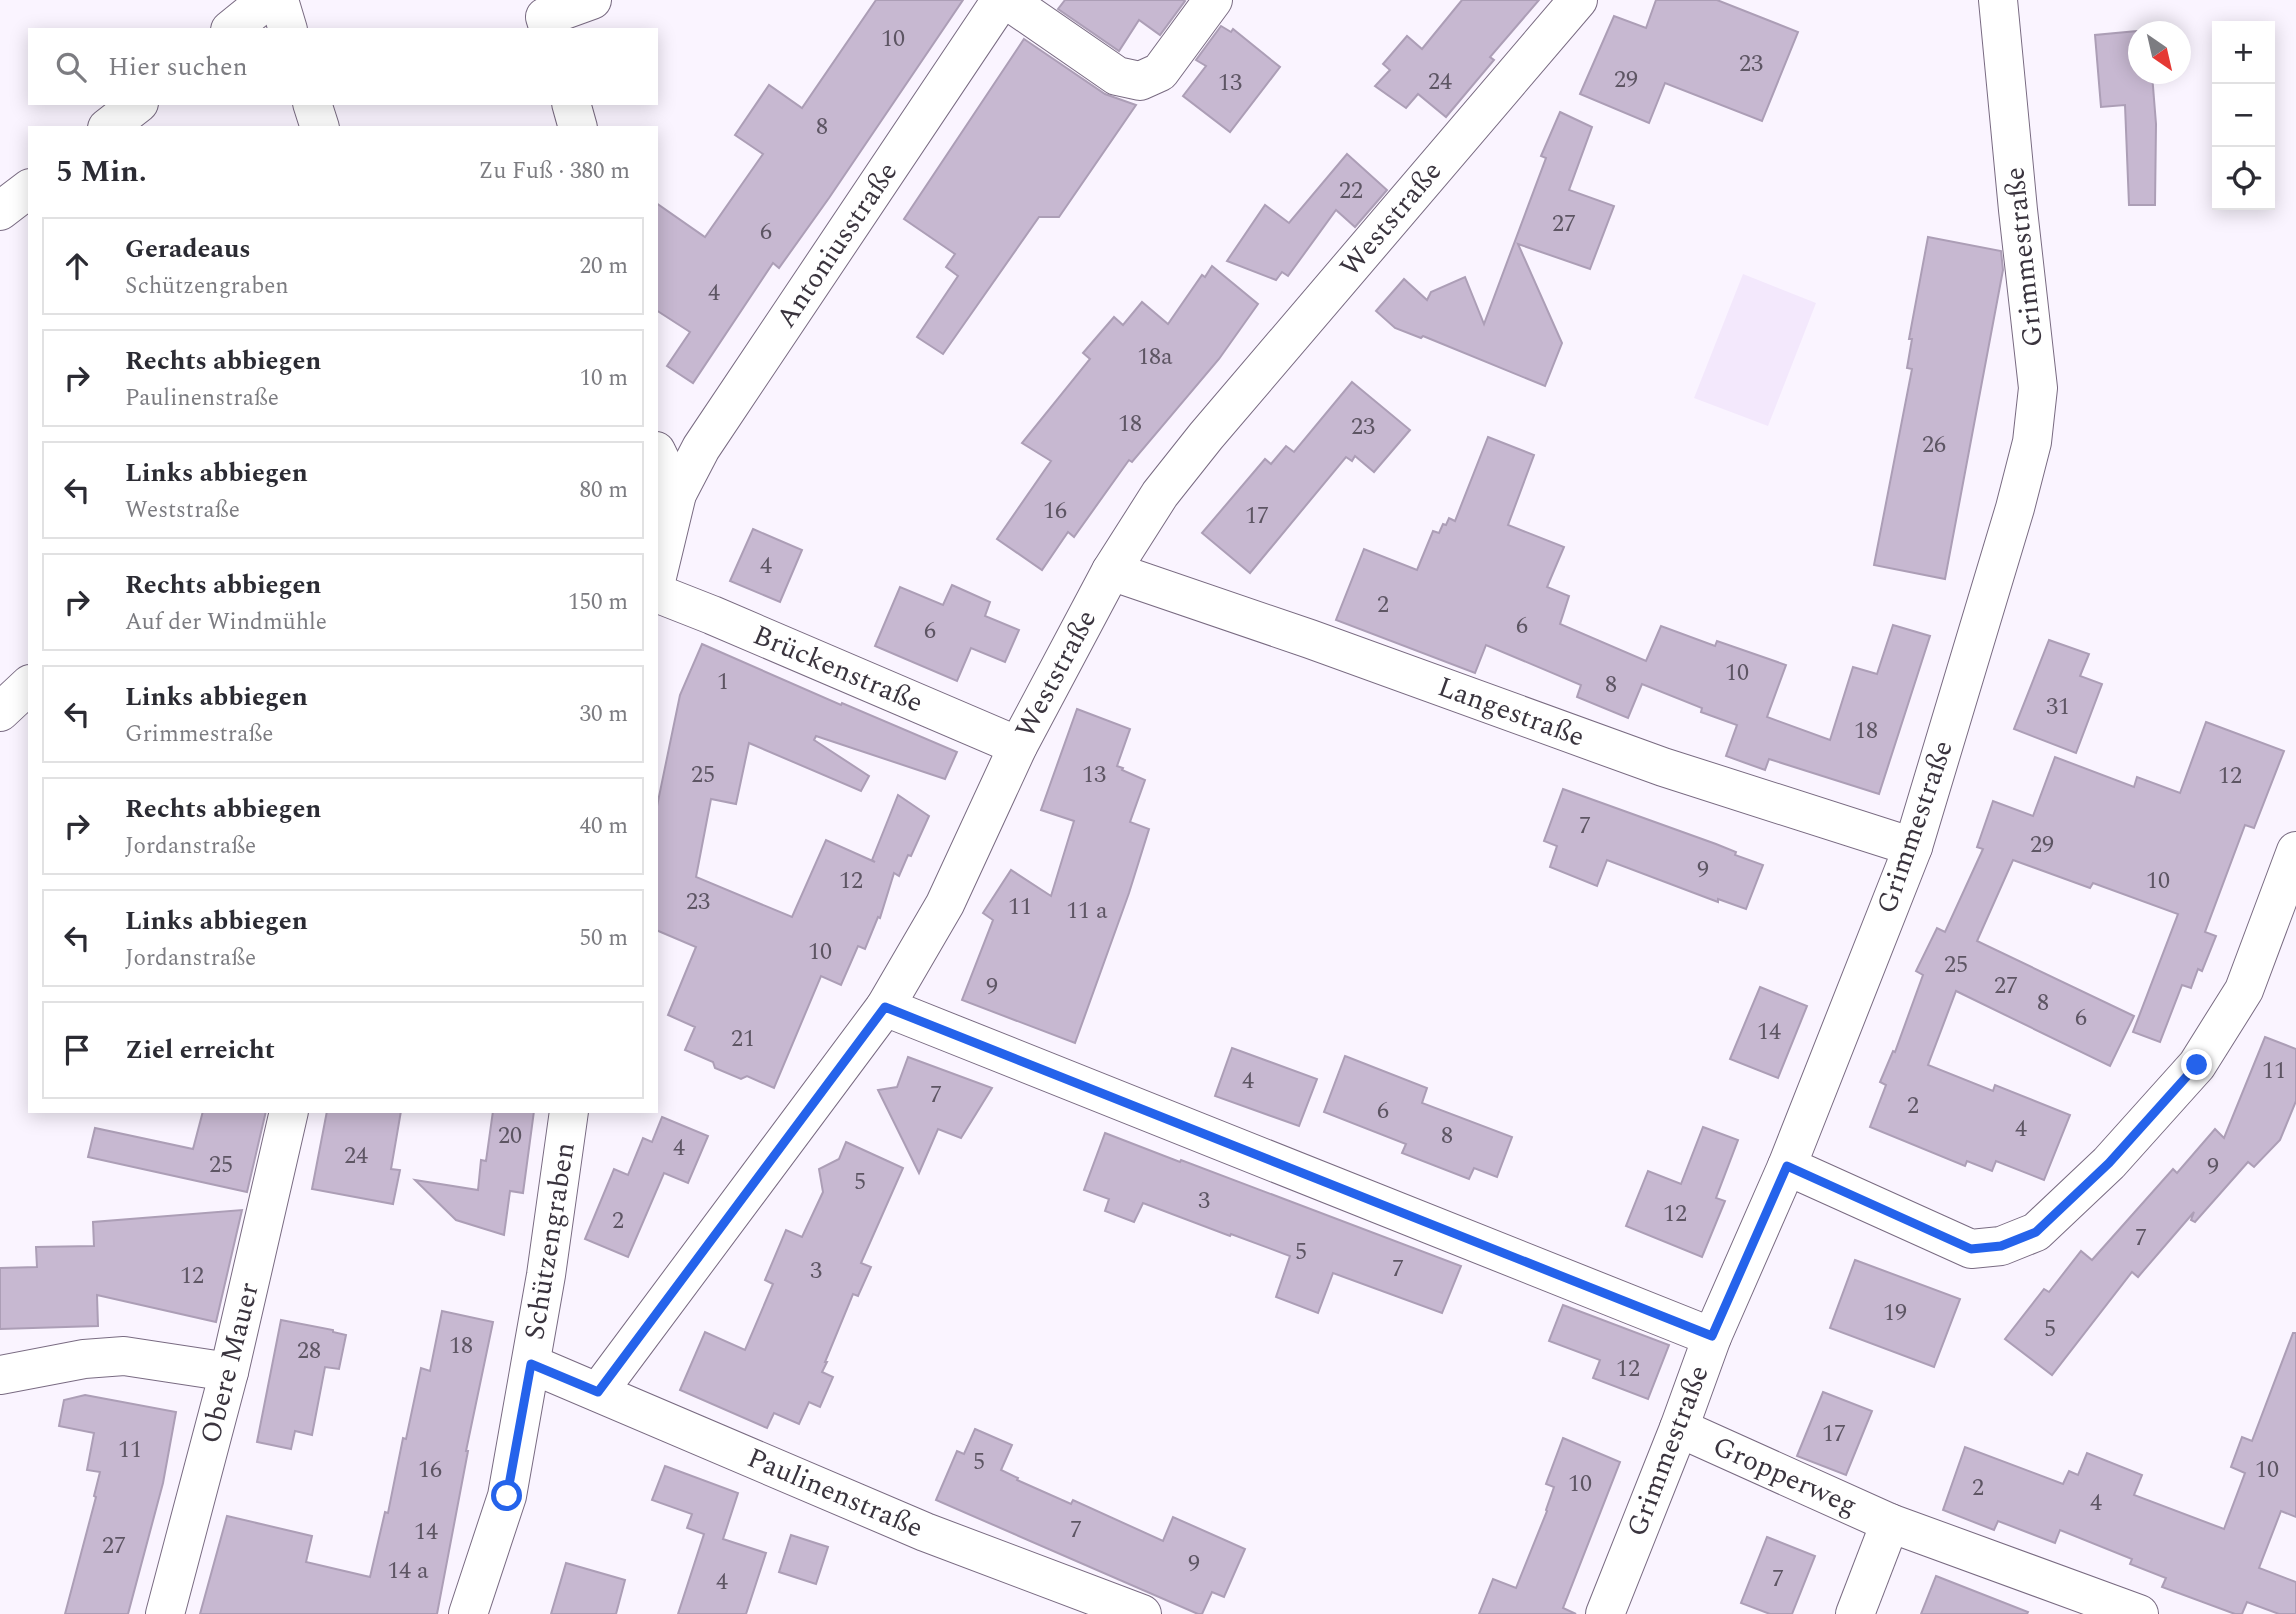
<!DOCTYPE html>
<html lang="de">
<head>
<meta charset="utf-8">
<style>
  :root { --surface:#fff; --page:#f7f7f7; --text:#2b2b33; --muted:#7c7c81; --line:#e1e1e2 }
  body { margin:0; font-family:Spectral,serif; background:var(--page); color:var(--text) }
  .controls { position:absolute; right:21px; top:21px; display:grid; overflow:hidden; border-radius:0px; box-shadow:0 4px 18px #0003 }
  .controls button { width:63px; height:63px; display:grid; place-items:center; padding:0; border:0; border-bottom:2px solid var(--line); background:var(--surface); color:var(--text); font:35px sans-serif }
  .compass { position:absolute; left:2128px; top:21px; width:63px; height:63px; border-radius:50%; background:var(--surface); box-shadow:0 4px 18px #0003; rotate:146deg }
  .stop { position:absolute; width:21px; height:21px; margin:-16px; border:5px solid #2563eb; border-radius:50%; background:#fff }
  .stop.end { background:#2563eb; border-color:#fff; box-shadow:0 2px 7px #0008 }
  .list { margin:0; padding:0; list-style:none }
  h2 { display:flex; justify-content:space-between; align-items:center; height:91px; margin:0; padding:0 28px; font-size:30px }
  h2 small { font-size:23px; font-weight:400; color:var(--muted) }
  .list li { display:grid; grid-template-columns:46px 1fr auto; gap:21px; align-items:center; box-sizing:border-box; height:98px; margin:0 14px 14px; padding:0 14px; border:2px solid var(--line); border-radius:0px }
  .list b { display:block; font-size:26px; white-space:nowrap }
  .list p { margin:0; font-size:23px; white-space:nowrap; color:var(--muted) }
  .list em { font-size:23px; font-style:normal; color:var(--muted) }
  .icon { flex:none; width:38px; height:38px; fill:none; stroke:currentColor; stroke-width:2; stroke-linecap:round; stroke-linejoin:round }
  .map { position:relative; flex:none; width:2296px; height:1614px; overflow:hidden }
  .search { position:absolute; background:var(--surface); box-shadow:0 4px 18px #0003; left:28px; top:28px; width:630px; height:77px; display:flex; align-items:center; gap:18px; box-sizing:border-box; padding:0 24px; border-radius:0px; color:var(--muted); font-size:26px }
  .panel { position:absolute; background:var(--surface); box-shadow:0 4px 18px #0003; left:28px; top:126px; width:630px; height:987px; border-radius:0px }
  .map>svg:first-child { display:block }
  .built { fill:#f3e8fc }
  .building { fill:#c7b8d1; stroke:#ac9eb6; stroke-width:2 }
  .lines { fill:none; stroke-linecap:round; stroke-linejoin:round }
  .minor-casing { stroke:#796b82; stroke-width:40 }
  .minor { stroke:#fff; stroke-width:38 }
  .route { stroke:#2563eb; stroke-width:9 }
  .labels { text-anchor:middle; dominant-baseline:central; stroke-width:5; stroke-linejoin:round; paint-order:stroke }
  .number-label { font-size:24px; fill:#5d5563 }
  .street-label { font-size:28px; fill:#3a343e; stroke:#fff }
</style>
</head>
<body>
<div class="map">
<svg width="2296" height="1614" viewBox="0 0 2296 1614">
  <rect width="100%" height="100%" fill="#faf4ff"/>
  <path class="built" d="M 1743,274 L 1816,303 L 1768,426 L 1694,398 Z"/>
  <g class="building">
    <path d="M 876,0 L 963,0 L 829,198 L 779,268 L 773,263 L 693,383 L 667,366 L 690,332 L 656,310 L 656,203 L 705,237 L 763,154 L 735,135 L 769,85 L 802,108 Z"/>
    <path d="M 1065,0 L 1183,0 L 1185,1 L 1160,35 L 1139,20 L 1119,51 L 1058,9 Z"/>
    <path d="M 1462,0 L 1539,0 L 1490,57 L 1494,60 L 1446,117 L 1418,94 L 1406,108 L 1375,86 L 1390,70 L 1383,64 L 1407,36 L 1422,49 Z"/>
    <path d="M 1656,0 L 1717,0 L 1798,32 L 1762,121 L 1665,83 L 1649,123 L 1580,94 L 1614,16 L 1646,28 Z"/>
    <path d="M 1221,26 L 1231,32 L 1233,29 L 1280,67 L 1230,132 L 1183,96 L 1206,66 L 1196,60 Z"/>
    <path d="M 2148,30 L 2138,32 L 2138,74 L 2152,74 L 2156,124 L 2155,205 L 2129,205 L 2125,105 L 2101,107 L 2095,35 Z"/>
    <path d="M 1024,39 L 1105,94 L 1136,105 L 1059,217 L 1039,217 L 943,354 L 917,337 L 958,276 L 946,267 L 955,254 L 904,219 Z"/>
    <path d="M 1560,112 L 1592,127 L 1569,190 L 1614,206 L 1590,269 L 1518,244 L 1562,343 L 1545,386 L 1423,336 L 1421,338 L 1395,328 L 1376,311 L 1404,279 L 1427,300 L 1431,292 L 1465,277 L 1484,324 L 1546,158 L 1541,156 Z"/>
    <path d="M 1347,154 L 1387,190 L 1355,227 L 1336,210 L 1288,276 L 1282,272 L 1276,280 L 1227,261 L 1265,205 L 1289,223 Z"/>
    <path d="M 1928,237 L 2001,251 L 2003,270 L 1945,579 L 1874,565 L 1912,369 L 1907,368 L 1912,339 L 1909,339 Z"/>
    <path d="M 1212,266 L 1258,304 L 1219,359 L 1132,462 L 1129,460 L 1074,537 L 1068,532 L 1042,570 L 997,539 L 1051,461 L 1022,443 L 1090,359 L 1083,353 L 1114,317 L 1123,325 L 1142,302 L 1168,324 L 1202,275 L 1205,277 Z"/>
    <path d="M 1352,382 L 1410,430 L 1374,472 L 1355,456 L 1352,461 L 1346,457 L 1250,573 L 1202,533 L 1265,459 L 1271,464 L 1286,446 L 1294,452 Z"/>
    <path d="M 1488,437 L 1534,455 L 1508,525 L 1564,547 L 1547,587 L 1569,596 L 1560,624 L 1646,661 L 1661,626 L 1715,646 L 1717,641 L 1786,665 L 1767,717 L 1830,740 L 1853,667 L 1877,674 L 1893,625 L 1930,636 L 1879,794 L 1769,759 L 1765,770 L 1726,756 L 1737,725 L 1701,712 L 1702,708 L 1642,684 L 1628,718 L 1577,697 L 1581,685 L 1486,645 L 1475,673 L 1336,620 L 1364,549 L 1417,570 L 1433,531 L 1439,533 L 1443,524 L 1446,525 L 1449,518 L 1455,521 Z"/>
    <path d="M 753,529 L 802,550 L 780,602 L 730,581 Z"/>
    <path d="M 952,585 L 990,602 L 985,616 L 1019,630 L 1005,662 L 971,648 L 957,681 L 875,646 L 900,587 L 943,605 Z"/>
    <path d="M 2049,640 L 2089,654 L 2080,676 L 2102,684 L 2076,753 L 2014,729 Z"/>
    <path d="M 702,644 L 841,705 L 842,703 L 957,752 L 945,779 L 816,736 L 814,740 L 869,776 L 861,791 L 749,743 L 736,804 L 711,799 L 696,877 L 792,917 L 826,840 L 875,862 L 872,860 L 898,795 L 929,816 L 911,856 L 908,855 L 899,876 L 894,873 L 880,918 L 878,917 L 865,949 L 858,946 L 841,985 L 821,976 L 774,1088 L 747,1076 L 741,1079 L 715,1068 L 713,1062 L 685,1050 L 695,1027 L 668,1015 L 696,947 L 656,930 L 656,811 L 680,695 Z"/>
    <path d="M 1077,709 L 1130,729 L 1117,766 L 1123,768 L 1122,770 L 1145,780 L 1130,822 L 1149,829 L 1129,893 L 1075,1043 L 962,1000 L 993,920 L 983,913 L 1011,870 L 1051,896 L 1074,821 L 1041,810 Z"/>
    <path d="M 2206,722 L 2284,751 L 2254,828 L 2245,825 L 2205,932 L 2216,936 L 2202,971 L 2198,969 L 2191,988 L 2182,985 L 2160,1042 L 2133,1032 L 2178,914 L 2093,883 L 2090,888 L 2013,860 L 1977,941 L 2134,1016 L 2110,1066 L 1956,991 L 1928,1065 L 1993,1091 L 1995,1085 L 2070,1115 L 2044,1180 L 1996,1161 L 1992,1171 L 1967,1161 L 1965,1166 L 1870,1127 L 1886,1085 L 1880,1082 L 1893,1051 L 1895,1052 L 1923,975 L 1916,971 L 1937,928 L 1945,932 L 1983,849 L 1977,847 L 1993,801 L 2033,816 L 2055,757 L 2134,787 L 2137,777 L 2180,793 Z"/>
    <path d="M 1563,789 L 1716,844 L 1736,852 L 1735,855 L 1763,865 L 1746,909 L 1718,899 L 1718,902 L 1607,860 L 1597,886 L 1550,867 L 1557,846 L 1544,841 Z"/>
    <path d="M 1760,987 L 1807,1006 L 1778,1078 L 1730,1059 Z"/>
    <path d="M 2265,1037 L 2296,1049 L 2296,1101 L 2280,1140 L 2254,1167 L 2248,1162 L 2195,1222 L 2191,1220 L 2194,1212 L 2138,1277 L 2132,1272 L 2052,1375 L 2005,1339 L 2044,1289 L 2049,1292 L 2081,1251 L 2092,1260 L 2173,1169 L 2177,1173 L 2215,1129 L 2224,1138 Z"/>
    <path d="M 1232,1048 L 1317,1079 L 1299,1126 L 1215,1096 Z"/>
    <path d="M 1345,1056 L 1427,1088 L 1422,1103 L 1512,1137 L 1497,1177 L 1474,1168 L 1469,1179 L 1402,1153 L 1406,1144 L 1324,1112 Z"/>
    <path d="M 908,1057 L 992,1088 L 961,1138 L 938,1129 L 919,1173 L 878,1090 L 897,1087 Z"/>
    <path d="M 203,1111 L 266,1111 L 247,1192 L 88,1157 L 95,1128 L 193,1149 Z"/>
    <path d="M 327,1111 L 401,1111 L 391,1169 L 400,1170 L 393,1204 L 312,1189 Z"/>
    <path d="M 493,1111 L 534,1111 L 523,1193 L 510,1191 L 504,1235 L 456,1220 L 415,1180 L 478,1190 L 481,1160 L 486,1161 Z"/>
    <path d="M 662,1117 L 708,1136 L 688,1183 L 664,1173 L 628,1257 L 585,1239 L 614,1169 L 628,1175 L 643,1138 L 652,1142 Z"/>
    <path d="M 1703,1127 L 1738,1140 L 1716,1198 L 1725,1201 L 1702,1257 L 1626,1226 L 1648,1171 L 1681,1184 Z"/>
    <path d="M 1105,1133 L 1180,1162 L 1181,1160 L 1461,1266 L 1442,1313 L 1333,1273 L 1318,1313 L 1276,1297 L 1290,1256 L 1231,1234 L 1230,1236 L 1143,1203 L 1134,1222 L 1105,1211 L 1109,1199 L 1084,1190 Z"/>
    <path d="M 846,1142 L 903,1168 L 861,1263 L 871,1267 L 858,1296 L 853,1294 L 825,1362 L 827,1362 L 822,1372 L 833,1377 L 820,1407 L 809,1402 L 799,1424 L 774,1413 L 767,1428 L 680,1390 L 705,1332 L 745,1350 L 773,1284 L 765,1280 L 786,1230 L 802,1237 L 823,1192 L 819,1169 L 839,1159 Z"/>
    <path d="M 242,1210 L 216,1322 L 97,1295 L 98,1326 L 0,1329 L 0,1268 L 37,1267 L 36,1247 L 94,1246 L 93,1222 Z"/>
    <path d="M 1855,1260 L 1960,1299 L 1934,1367 L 1830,1328 Z"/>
    <path d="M 1563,1305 L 1669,1345 L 1648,1399 L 1593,1378 L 1600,1360 L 1549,1341 Z"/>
    <path d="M 442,1311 L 493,1322 L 466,1451 L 468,1451 L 437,1614 L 200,1614 L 227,1516 L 312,1536 L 306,1562 L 370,1577 L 385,1512 L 388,1513 L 403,1438 L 406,1439 L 421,1368 L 430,1371 Z"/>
    <path d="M 281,1320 L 333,1330 L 333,1332 L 346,1335 L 339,1369 L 325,1367 L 312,1435 L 295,1431 L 291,1449 L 257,1442 Z"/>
    <path d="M 2293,1333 L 2296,1333 L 2296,1517 L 2281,1511 L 2259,1568 L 2296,1582 L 2296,1614 L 2279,1614 L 2247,1602 L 2242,1614 L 2235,1614 L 2162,1587 L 2166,1578 L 2130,1564 L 2132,1559 L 2060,1530 L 2055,1543 L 1998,1521 L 1994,1530 L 1943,1510 L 1965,1447 L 2063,1484 L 2069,1471 L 2078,1475 L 2087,1453 L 2142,1475 L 2134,1495 L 2224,1529 L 2245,1473 L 2231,1467 L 2242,1437 L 2252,1441 Z"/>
    <path d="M 1823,1392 L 1872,1411 L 1846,1475 L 1797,1456 Z"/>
    <path d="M 85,1395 L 176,1412 L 163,1483 L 128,1614 L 65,1614 L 96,1497 L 94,1496 L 100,1472 L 87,1470 L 94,1433 L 59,1426 L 64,1400 Z"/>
    <path d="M 975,1429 L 1012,1445 L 1001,1470 L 1018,1478 L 1017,1480 L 1071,1504 L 1073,1500 L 1163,1541 L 1173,1517 L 1245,1549 L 1224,1597 L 1212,1592 L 1202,1614 L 1198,1614 L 936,1500 L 957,1451 L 964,1454 Z"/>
    <path d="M 1563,1438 L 1620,1462 L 1563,1608 L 1576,1614 L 1479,1614 L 1493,1579 L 1516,1588 L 1547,1511 L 1546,1510 L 1554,1487 L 1546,1484 Z"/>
    <path d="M 665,1466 L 738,1493 L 723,1539 L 766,1553 L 746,1614 L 678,1614 L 704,1534 L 687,1528 L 692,1514 L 652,1500 Z"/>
    <path d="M 791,1535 L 828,1547 L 816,1584 L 779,1572 Z"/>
    <path d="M 1767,1537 L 1815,1556 L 1792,1614 L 1770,1614 L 1741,1603 Z"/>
    <path d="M 566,1563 L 625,1580 L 616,1614 L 551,1614 Z"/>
    <path d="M 1936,1576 L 2028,1612 L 2027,1614 L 1921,1614 Z"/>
  </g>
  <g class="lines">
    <g class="minor-casing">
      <g id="minor">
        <path d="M 279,0 L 288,30"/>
        <path d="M 1007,0 L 1117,76 L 1140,81 L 1160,72 L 1213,0"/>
        <path d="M 230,30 L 267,0"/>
        <path d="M 549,30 L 545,17 L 592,0"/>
        <path d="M 312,103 L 320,128"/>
        <path d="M 571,103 L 578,128"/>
        <path d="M 107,128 L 139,103"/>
        <path d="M 0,211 L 30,188"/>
        <path d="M 656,451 L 677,494"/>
        <path d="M 1111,571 L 1310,639 L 1663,767 L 1913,847"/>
        <path d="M 656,581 L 677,494 L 701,448 L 1001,0"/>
        <path d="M 656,593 L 712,615 L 1018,746"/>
        <path d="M 0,712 L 30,684"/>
        <path d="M 885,1007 L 1712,1337"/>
        <path d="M 1787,1166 L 1971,1249 L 2001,1246 L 2036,1232 L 2109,1163 L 2197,1065 L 2244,990 L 2296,851"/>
        <path d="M 531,1364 L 925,1532 L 1142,1614"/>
        <path d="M 0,1375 L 84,1359 L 124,1356 L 229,1372"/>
        <path d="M 598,1392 L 885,1007 L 945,904 L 1018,746 L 1111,571 L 1160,494 L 1206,436 L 1578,0"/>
        <path d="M 1679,1428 L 1890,1523 L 2139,1614"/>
        <path d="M 165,1614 L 229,1372 L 289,1111"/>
        <path d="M 468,1614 L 507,1496 L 546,1275 L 569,1111"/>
        <path d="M 1605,1614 L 1679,1428 L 1712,1337 L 1787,1166 L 1913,847 L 2015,508 L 2032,442 L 2038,388 L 2018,210 L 1998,0"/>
        <path d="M 1855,1614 L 1890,1523"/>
      </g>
    </g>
    <use href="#minor" class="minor"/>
  </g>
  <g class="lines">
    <path class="route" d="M 507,1496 L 531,1364 L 598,1392 L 885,1007 L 1712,1336 L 1787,1166 L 1971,1249 L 2001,1246 L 2036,1232 L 2109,1163 L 2197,1065"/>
  </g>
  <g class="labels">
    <g class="number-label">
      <text x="893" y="39">10</text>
      <text x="1751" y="64">23</text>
      <text x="1626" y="80">29</text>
      <text x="1440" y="82">24</text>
      <text x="1230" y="83">13</text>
      <text x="822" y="127">8</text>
      <text x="1351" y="191">22</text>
      <text x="1564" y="224">27</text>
      <text x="766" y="232">6</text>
      <text x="714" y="293">4</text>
      <text x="1155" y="357">18a</text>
      <text x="1130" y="424">18</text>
      <text x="1363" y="427">23</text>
      <text x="1934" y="445">26</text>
      <text x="1055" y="511">16</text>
      <text x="1257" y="516">17</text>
      <text x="766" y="566">4</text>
      <text x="1383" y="605">2</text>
      <text x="1522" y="626">6</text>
      <text x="930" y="631">6</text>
      <text x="1737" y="673">10</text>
      <text x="723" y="682">1</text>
      <text x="1611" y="685">8</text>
      <text x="2058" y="707">31</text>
      <text x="1866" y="731">18</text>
      <text x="703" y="775">25</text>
      <text x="1094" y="775">13</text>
      <text x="2230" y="776">12</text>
      <text x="1585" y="826">7</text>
      <text x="2042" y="845">29</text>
      <text x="1703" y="870">9</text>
      <text x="851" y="881">12</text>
      <text x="2158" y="881">10</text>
      <text x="698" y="902">23</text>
      <text x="1020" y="907">11</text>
      <text x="1087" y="911">11 a</text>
      <text x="820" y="952">10</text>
      <text x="1956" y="965">25</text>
      <text x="2006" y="986">27</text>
      <text x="992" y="987">9</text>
      <text x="2043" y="1003">8</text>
      <text x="2081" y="1018">6</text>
      <text x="1769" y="1032">14</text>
      <text x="743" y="1039">21</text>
      <text x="2274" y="1071">11</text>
      <text x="1248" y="1081">4</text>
      <text x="936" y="1095">7</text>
      <text x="1913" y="1106">2</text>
      <text x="1383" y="1111">6</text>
      <text x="2021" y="1129">4</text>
      <text x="510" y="1136">20</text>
      <text x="1447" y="1136">8</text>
      <text x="679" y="1148">4</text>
      <text x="356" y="1156">24</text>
      <text x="221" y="1165">25</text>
      <text x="2213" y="1167">9</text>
      <text x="860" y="1182">5</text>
      <text x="1204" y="1201">3</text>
      <text x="1675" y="1214">12</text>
      <text x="618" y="1221">2</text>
      <text x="2141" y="1238">7</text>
      <text x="1301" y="1252">5</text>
      <text x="1398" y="1269">7</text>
      <text x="816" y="1271">3</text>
      <text x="192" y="1276">12</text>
      <text x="1895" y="1313">19</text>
      <text x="2050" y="1329">5</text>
      <text x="461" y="1346">18</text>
      <text x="309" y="1351">28</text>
      <text x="1628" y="1369">12</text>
      <text x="1834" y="1434">17</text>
      <text x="130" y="1450">11</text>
      <text x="979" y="1462">5</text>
      <text x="430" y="1470">16</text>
      <text x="2267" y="1470">10</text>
      <text x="1580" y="1484">10</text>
      <text x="1978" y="1488">2</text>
      <text x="2096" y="1503">4</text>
      <text x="1076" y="1530">7</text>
      <text x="426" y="1532">14</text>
      <text x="114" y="1546">27</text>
      <text x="1194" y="1564">9</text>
      <text x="408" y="1571">14 a</text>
      <text x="1778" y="1579">7</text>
      <text x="722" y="1582">4</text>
    </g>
    <g class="street-label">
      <text transform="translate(1391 219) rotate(-50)">Weststraße</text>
      <text transform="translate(837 245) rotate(-56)">Antoniusstraße</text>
      <text transform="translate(2024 257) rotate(-96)">Grimmestraße</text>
      <text transform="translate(838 669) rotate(23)">Brückenstraße</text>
      <text transform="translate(1056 674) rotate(-62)">Weststraße</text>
      <text transform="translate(1511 712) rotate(20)">Langestraße</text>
      <text transform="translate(1915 827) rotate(-71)">Grimmestraße</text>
      <text transform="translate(550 1241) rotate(-81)">Schützengraben</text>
      <text transform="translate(230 1363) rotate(-76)">Obere Mauer</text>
      <text transform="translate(1668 1451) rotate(-69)">Grimmestraße</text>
      <text transform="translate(1785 1476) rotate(24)">Gropperweg</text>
      <text transform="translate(835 1493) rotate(23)">Paulinenstraße</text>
    </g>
  </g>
</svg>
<div class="controls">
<button>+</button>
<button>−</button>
<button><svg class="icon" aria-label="locate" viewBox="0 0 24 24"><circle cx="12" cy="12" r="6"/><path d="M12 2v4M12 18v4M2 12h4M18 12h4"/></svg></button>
</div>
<svg class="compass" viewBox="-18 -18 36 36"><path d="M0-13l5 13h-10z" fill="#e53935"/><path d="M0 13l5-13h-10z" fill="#7c7c81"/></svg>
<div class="stop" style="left:507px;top:1496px"></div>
<div class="stop end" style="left:2197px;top:1065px"></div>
<div class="search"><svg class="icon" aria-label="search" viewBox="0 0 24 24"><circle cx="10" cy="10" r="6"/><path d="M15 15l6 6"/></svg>Hier suchen</div>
<section class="panel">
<h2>5 Min.<small>Zu Fuß · 380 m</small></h2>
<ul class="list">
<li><svg class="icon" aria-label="ahead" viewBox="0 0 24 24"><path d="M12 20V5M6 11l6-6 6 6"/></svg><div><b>Geradeaus</b><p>Schützengraben</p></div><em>20 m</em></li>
<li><svg class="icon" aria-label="right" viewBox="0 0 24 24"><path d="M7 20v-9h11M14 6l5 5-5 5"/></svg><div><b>Rechts abbiegen</b><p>Paulinenstraße</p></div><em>10 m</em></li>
<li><svg class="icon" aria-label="left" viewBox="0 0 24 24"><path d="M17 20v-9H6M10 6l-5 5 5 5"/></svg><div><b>Links abbiegen</b><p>Weststraße</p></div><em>80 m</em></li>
<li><svg class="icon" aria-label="right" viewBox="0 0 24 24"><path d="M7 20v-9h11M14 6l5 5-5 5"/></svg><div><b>Rechts abbiegen</b><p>Auf der Windmühle</p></div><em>150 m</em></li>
<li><svg class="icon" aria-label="left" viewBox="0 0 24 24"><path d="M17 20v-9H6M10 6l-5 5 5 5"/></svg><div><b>Links abbiegen</b><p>Grimmestraße</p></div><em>30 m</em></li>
<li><svg class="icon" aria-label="right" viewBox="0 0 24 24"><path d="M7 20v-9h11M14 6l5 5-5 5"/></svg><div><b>Rechts abbiegen</b><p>Jordanstraße</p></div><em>40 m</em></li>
<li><svg class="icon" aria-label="left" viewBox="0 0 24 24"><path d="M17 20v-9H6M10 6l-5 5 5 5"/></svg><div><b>Links abbiegen</b><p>Jordanstraße</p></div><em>50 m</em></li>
<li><svg class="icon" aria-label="arrive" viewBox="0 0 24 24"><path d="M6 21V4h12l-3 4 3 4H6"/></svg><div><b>Ziel erreicht</b></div></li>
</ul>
</section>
</div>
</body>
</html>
